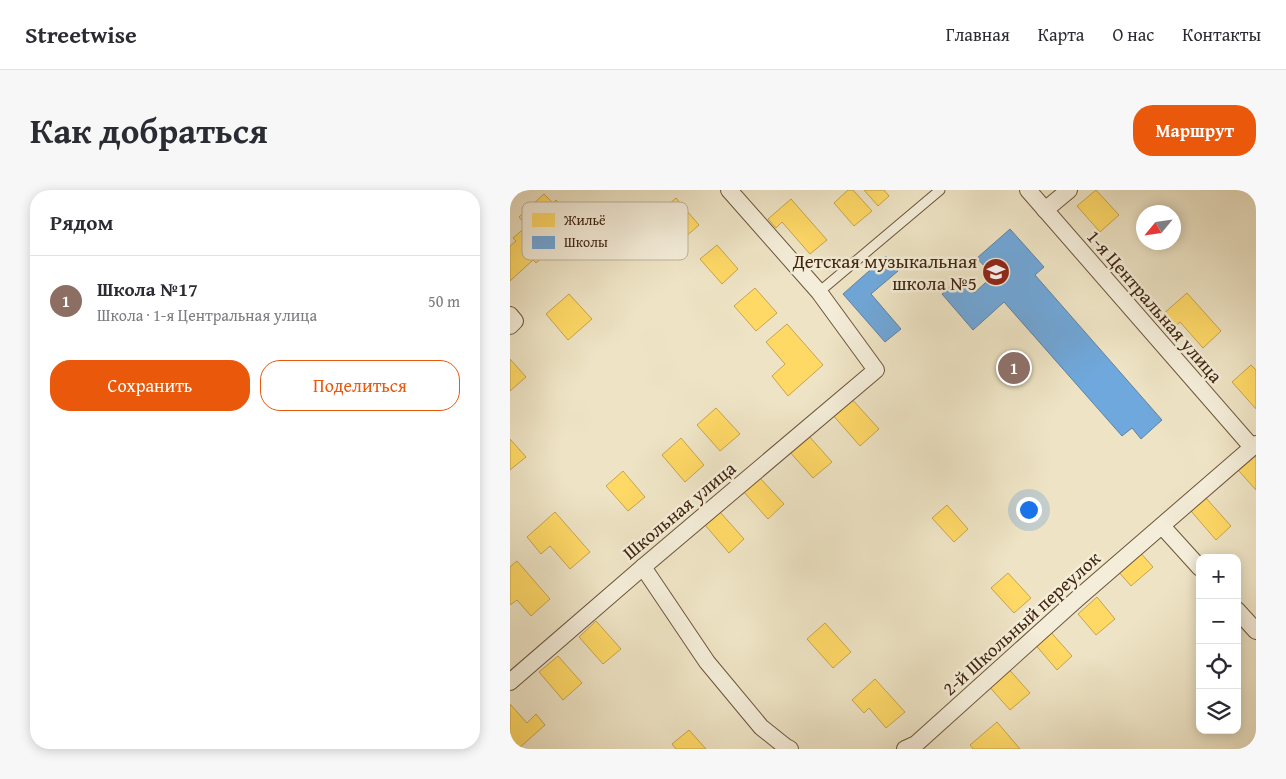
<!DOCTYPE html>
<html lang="ru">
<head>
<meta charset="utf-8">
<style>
  :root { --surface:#fff; --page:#f7f7f7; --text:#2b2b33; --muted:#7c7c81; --line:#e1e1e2; --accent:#ea580c }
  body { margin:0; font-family:"Gentium Book Plus",serif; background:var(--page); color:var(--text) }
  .controls { position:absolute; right:15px; bottom:15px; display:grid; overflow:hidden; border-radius:10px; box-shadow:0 2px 12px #0003 }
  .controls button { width:45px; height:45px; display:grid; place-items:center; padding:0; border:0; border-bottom:1px solid var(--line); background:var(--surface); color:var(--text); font:25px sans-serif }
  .compass { position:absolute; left:626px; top:15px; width:45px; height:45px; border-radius:50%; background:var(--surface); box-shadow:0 2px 12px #0003; rotate:241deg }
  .you { position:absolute; left:518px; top:319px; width:18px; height:18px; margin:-12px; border:4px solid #fff; border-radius:50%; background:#1a73e8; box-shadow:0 0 0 8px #1a73e833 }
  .badge { display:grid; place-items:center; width:32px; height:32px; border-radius:50%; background:var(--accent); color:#fff; font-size:16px; font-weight:700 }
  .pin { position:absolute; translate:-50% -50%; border:2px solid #fff; box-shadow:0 1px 5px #0006 }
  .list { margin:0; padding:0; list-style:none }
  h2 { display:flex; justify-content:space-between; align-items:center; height:65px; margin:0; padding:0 20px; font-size:21px }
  h2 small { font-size:16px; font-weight:400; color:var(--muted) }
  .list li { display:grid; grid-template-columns:32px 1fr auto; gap:15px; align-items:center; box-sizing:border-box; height:90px; padding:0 20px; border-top:1px solid var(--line) }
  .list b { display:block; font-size:19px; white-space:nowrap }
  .list p { margin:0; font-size:16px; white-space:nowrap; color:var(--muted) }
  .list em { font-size:16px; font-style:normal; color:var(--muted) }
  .actions { display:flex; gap:10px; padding:15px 20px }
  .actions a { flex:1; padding:11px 0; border:1px solid var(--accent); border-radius:20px; text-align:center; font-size:18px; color:var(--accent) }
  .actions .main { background:var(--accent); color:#fff }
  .icon { flex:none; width:28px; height:28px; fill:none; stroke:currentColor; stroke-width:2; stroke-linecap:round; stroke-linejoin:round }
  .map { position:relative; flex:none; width:746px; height:559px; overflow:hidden; border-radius:20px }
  header { display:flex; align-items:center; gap:30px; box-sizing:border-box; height:70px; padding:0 25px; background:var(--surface); border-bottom:1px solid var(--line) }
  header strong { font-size:24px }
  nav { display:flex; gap:28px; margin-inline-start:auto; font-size:18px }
  .intro { display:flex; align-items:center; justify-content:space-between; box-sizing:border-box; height:120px; padding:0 30px }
  h1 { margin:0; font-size:35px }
  .button { padding:12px 22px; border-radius:20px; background:var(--accent); color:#fff; font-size:18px; font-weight:700 }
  main { display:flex; gap:30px; padding:0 30px }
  aside { flex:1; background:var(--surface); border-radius:20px; box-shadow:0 2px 12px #0003 }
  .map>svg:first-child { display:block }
  .homes { fill:#ffd966; stroke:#c6a34c }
  .schools { fill:#6fa8dc; stroke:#61819e }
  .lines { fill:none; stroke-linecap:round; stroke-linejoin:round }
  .service-casing { stroke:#6c553c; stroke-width:11 }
  .minor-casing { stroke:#6c553c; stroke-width:18 }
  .service { stroke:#f4edd9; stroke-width:9 }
  .minor { stroke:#f4edd9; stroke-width:16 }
  .labels { text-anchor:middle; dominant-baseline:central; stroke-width:5; stroke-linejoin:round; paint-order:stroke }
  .poi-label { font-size:19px; fill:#40250f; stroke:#f4edd9; text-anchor:end }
  .street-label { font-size:19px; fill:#40250f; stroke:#f4edd9 }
  .key { fill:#f4edd9; stroke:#beb19c; stroke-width:1 }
  .key-label { font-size:14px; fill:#40250f }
</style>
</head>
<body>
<header>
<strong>Streetwise</strong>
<nav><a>Главная</a><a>Карта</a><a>О нас</a><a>Контакты</a></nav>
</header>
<div class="intro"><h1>Как добраться</h1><a class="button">Маршрут</a></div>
<main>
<aside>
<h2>Рядом<small></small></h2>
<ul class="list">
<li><span class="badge" style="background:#8d6e63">1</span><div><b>Школа №17</b><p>Школа · 1-я Центральная улица</p></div><em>50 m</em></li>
</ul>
<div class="actions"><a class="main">Сохранить</a><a>Поделиться</a></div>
</aside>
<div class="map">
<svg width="746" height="559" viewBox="0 0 746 559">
  <rect width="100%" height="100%" fill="#eee4c5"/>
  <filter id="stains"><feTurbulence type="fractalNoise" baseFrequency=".004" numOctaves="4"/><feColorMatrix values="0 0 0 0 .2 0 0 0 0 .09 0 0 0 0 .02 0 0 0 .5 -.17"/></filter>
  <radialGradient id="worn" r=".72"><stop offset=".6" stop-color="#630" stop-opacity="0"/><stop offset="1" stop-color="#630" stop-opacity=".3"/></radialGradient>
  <g class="homes">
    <path d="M 338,0 L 343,0 L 362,21 L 344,36 L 324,13 Z"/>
    <path d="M 354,0 L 374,0 L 379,6 L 368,16 Z"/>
    <path d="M 586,0 L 609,25 L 590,42 L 567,16 Z"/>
    <path d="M 34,4 L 43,13 L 46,10 L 61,27 L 74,15 L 92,36 L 59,65 L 48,54 L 26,73 L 23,70 L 0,91 L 0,56 L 6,51 L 3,48 L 17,36 L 9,27 Z"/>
    <path d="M 166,8 L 189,35 L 173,49 L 149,23 Z"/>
    <path d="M 281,9 L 317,50 L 300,64 L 272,32 L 266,38 L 258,29 Z"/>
    <path d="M 207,55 L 228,79 L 212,94 L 190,69 Z"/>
    <path d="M 245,98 L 267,123 L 246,141 L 224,116 Z"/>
    <path d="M 677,103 L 711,141 L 693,158 L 670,132 L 663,138 L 652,125 Z"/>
    <path d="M 59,104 L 82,129 L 58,150 L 36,124 Z"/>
    <path d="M 277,134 L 313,175 L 278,206 L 262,186 L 275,174 L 256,152 Z"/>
    <path d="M 0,169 L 16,187 L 0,201 Z"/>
    <path d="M 741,175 L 746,180 L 746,219 L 722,192 Z"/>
    <path d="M 340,207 L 369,239 L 350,256 L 321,223 Z"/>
    <path d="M 206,218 L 230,244 L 210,261 L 187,235 Z"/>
    <path d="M 298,245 L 322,272 L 303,288 L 279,261 Z"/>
    <path d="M 171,248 L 194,275 L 175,292 L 152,265 Z"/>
    <path d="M 0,249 L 16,267 L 0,280 Z"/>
    <path d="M 744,265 L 746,268 L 746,300 L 728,280 Z"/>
    <path d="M 113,281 L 135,307 L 118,321 L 96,296 Z"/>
    <path d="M 249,287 L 274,314 L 258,329 L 233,301 Z"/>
    <path d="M 696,308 L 721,336 L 706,350 L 681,321 Z"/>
    <path d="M 437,315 L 458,339 L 444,352 L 422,328 Z"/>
    <path d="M 45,322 L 80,362 L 60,379 L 40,356 L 31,364 L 17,347 Z"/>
    <path d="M 210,322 L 234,349 L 219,363 L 195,335 Z"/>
    <path d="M 629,361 L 643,377 L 621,396 L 607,380 Z"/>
    <path d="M 7,371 L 40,409 L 21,426 L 7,410 L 0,415 L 0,377 Z"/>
    <path d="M 498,383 L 521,408 L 504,423 L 481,398 Z"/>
    <path d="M 587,407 L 605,429 L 586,445 L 568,424 Z"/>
    <path d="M 86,431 L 111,459 L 93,474 L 69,447 Z"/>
    <path d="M 315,433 L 341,462 L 323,478 L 297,449 Z"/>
    <path d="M 538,439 L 562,466 L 547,480 L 523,452 Z"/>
    <path d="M 48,466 L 72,493 L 53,510 L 29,482 Z"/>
    <path d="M 496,476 L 520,503 L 500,520 L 476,493 Z"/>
    <path d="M 365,489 L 395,522 L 376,538 L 359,518 L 354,523 L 342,510 Z"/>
    <path d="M 0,514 L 17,533 L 26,524 L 35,535 L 8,559 L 0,551 Z"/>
    <path d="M 487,532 L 510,559 L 463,559 L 460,555 Z"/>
    <path d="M 179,540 L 196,559 L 166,559 L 162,554 Z"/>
  </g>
  <g class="schools">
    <path d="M 500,39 L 534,77 L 525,85 L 652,230 L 631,249 L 622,238 L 612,246 L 494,112 L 463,140 L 432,104 L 450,88 L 464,103 L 483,86 L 467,68 Z"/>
    <path d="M 376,66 L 388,81 L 361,104 L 391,139 L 375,152 L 333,104 Z"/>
  </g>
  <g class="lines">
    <g class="service-casing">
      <path id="service" d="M 309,102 L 430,0"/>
    </g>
    <g class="minor-casing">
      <g id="minor">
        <path d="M 518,0 L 742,257"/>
        <path d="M 535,20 L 559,0"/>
        <path d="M 0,125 L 5,131 L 0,136"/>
        <path d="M 652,336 L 690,378"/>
        <path d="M 133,377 L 197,472 L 251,537 L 276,557 L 280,559"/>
        <path d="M 727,420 L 746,441"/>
        <path d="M 0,492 L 133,377 L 366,180 L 309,102 L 219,0"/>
        <path d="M 395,559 L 406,554 L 567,409 L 746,254"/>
      </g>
    </g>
    <use href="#service" class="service"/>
    <use href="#minor" class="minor"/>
  </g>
  <defs>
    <g id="school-disc" transform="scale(1.4375)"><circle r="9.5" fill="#8f2418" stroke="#f4edd9"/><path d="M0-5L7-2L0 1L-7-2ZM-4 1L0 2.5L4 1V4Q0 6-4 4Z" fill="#fff"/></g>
  </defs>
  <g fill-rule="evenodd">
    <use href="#school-disc" x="486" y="82"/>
  </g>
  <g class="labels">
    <g class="poi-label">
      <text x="467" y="71">Детская музыкальная<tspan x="467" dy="22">школа №5</tspan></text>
    </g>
    <g class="street-label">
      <text transform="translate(645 116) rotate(49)">1-я Центральная улица</text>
      <text transform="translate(169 320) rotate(-40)">Школьная улица</text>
      <text transform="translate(511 433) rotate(-42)">2-й Школьный переулок</text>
    </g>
  </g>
  <rect x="12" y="12" width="166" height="58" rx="8" class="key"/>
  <rect x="22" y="23" width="23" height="14" fill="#ffd966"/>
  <rect x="22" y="46" width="23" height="13" fill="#6fa8dc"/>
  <g class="key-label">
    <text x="54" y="35">Жильё</text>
    <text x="54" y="57">Школы</text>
  </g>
  <rect width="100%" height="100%" filter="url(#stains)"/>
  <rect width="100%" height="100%" fill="url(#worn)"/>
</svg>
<div class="controls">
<button>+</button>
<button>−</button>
<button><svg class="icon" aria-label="locate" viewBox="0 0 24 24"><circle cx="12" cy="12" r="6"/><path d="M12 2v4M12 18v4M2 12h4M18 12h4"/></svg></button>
<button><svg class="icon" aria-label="layers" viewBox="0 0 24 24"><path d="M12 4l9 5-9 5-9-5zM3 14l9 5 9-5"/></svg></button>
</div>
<svg class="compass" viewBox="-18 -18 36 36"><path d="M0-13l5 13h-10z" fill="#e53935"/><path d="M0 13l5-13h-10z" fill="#7c7c81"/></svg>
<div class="you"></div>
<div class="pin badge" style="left:504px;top:178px;background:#8d6e63">1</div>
</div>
</main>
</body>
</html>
